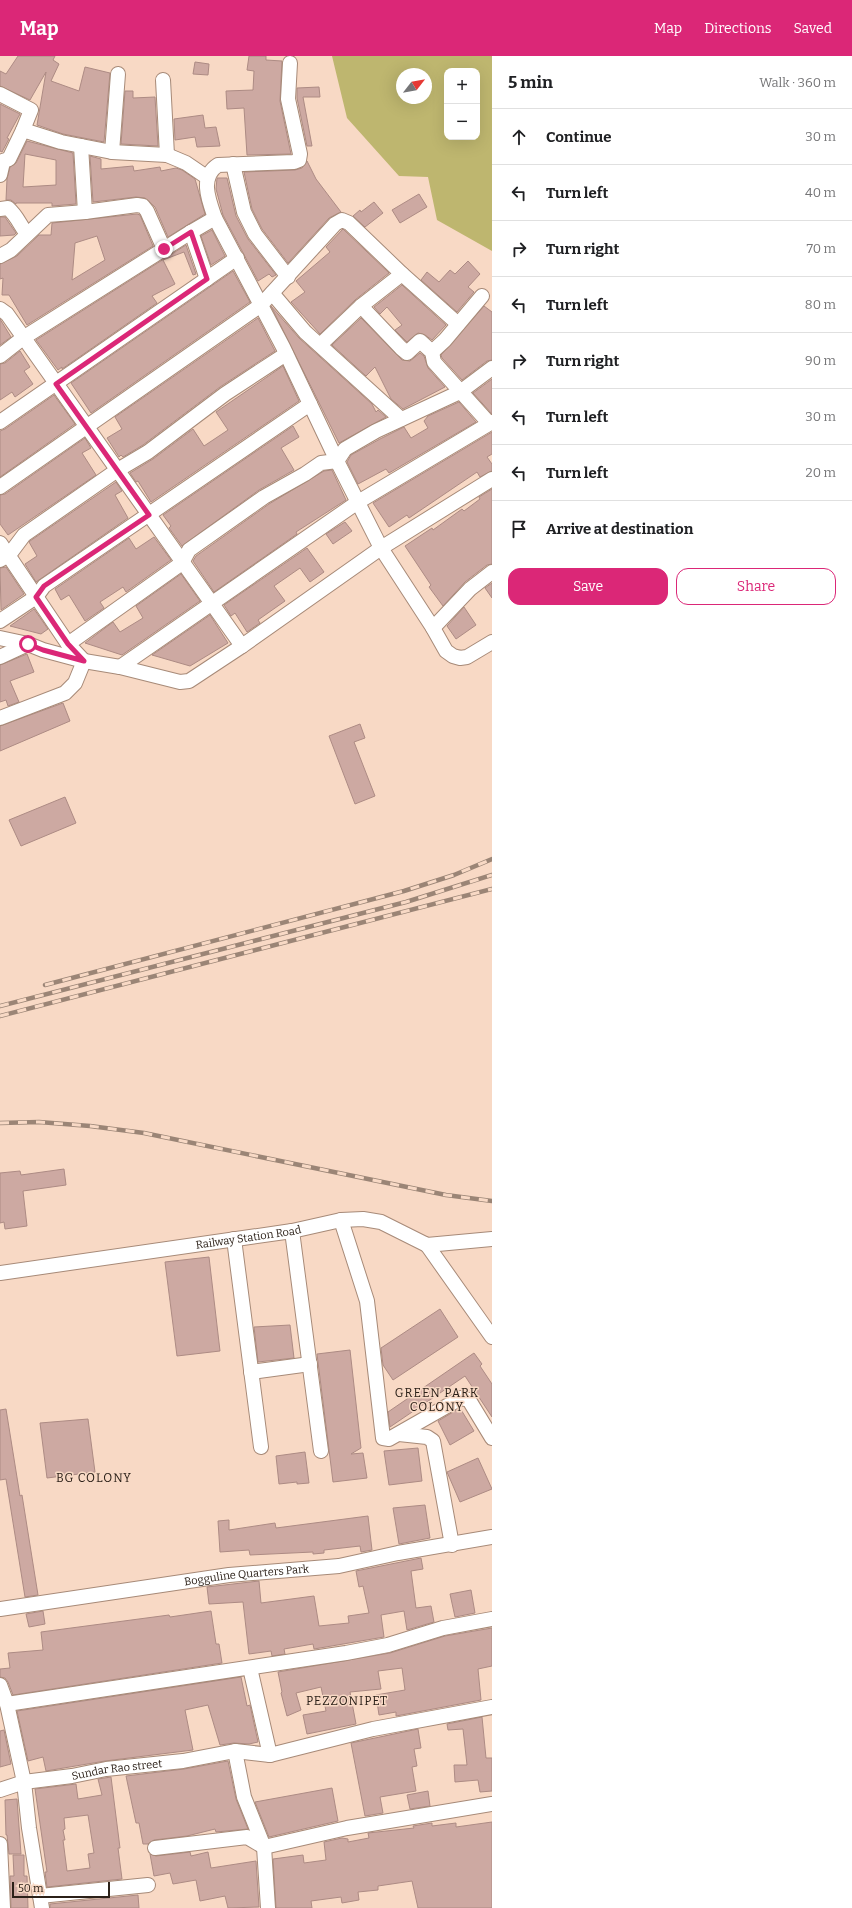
<!DOCTYPE html>
<html lang="en">
<head>
<meta charset="utf-8">
<style>
  :root { --surface:#fff; --page:#f6f6f6; --text:#202124; --muted:#757577; --line:#e0e0e0; --accent:#db2777 }
  body { margin:0; font-family:Bitter,serif; background:var(--page); color:var(--text) }
  .controls { position:absolute; right:12px; top:12px; display:grid; overflow:hidden; border-radius:8px; box-shadow:0 4px 16px #0002 }
  .controls button { width:36px; height:36px; display:grid; place-items:center; padding:0; border:0; border-bottom:1px solid var(--line); background:var(--surface); color:var(--text); font:20px sans-serif }
  .compass { position:absolute; left:396px; top:12px; width:36px; height:36px; border-radius:50%; background:var(--surface); box-shadow:0 4px 16px #0002; rotate:59deg }
  .scale { position:absolute; left:12px; bottom:10px; width:98px; box-sizing:border-box; padding-left:4px; border:2px solid #2b2018; border-top:0; font-size:11px; line-height:14px; white-space:nowrap; color:#2b2018; -webkit-text-stroke:3px #f8d9c5; paint-order:stroke }
  .stop { position:absolute; width:12px; height:12px; margin:-9px; border:3px solid #db2777; border-radius:50%; background:#fff }
  .stop.end { background:#db2777; border-color:#fff; box-shadow:0 1px 4px #0008 }
  .list { margin:0; padding:0; list-style:none }
  h2 { display:flex; justify-content:space-between; align-items:center; height:52px; margin:0; padding:0 16px; font-size:17px }
  h2 small { font-size:13px; font-weight:400; color:var(--muted) }
  .list li { display:grid; grid-template-columns:26px 1fr auto; gap:12px; align-items:center; box-sizing:border-box; height:56px; padding:0 16px; border-top:1px solid var(--line) }
  .list b { display:block; font-size:15px; white-space:nowrap }
  .list em { font-size:13px; font-style:normal; color:var(--muted) }
  .actions { display:flex; gap:8px; padding:12px 16px }
  .actions a { flex:1; padding:9px 0; border:1px solid var(--accent); border-radius:12px; text-align:center; font-size:14px; color:var(--accent) }
  .actions .main { background:var(--accent); color:#fff }
  .icon { flex:none; width:22px; height:22px; fill:none; stroke:currentColor; stroke-width:2; stroke-linecap:round; stroke-linejoin:round }
  .map { position:relative; flex:none; width:492px; height:1852px; overflow:hidden }
  header { display:flex; align-items:center; gap:24px; box-sizing:border-box; height:56px; padding:0 20px; background:var(--accent); color:#fff }
  header strong { font-size:19px }
  nav { display:flex; gap:22px; margin-inline-start:auto; font-size:14px }
  main { display:flex }
  aside { flex:1; background:var(--surface) }
  .map>svg:first-child { display:block }
  .green { fill:#beb66f; fill-rule:evenodd }
  .building { fill:#cda9a2; stroke:#ad8b84; fill-rule:evenodd }
  .lines { fill:none; stroke-linecap:round; stroke-linejoin:round }
  .minor-casing { stroke:#a78a78; stroke-width:16 }
  .minor { stroke:#fff; stroke-width:14 }
  .rail-casing { stroke:#9b8576; stroke-width:4.5 }
  .rail { stroke:#f8d9c5; stroke-width:3; stroke-dasharray:9; stroke-linecap:butt }
  .route { stroke:#db2777; stroke-width:5 }
  .labels { text-anchor:middle; dominant-baseline:central; stroke-width:3; stroke-linejoin:round; paint-order:stroke }
  .street-label { font-size:11px; fill:#2b2018; stroke:#f8d9c5 }
  .neighbourhood-label { font-size:12px; letter-spacing:1px; fill:#2b2018; stroke:#f8d9c5 }
</style>
</head>
<body>
<header>
<strong>Map</strong>
<nav><a>Map</a><a>Directions</a><a>Saved</a></nav>
</header>
<main>
<div class="map">
<svg width="492" height="1852" viewBox="0 0 492 1852">
  <rect width="100%" height="100%" fill="#f8d9c5"/>
  <path class="green" d="M 332,0 L 492,0 L 492,195 L 437,164 L 428,121 L 399,120 L 347,62 ZM 447,15 L 477,15 L 477,81 L 447,81 ZM 402,18 L 426,18 L 426,42 L 402,42 Z"/>
  <g class="building">
    <path d="M 18,0 L 55,0 L 53,4 L 59,8 L 51,25 L 79,35 L 85,11 L 110,17 L 104,86 L 63,78 L 37,69 L 46,16 L 30,44 L 0,30 L 0,15 L 6,18 Z"/>
    <path d="M 249,0 L 266,0 L 266,4 L 282,5 L 280,45 L 291,98 L 247,99 L 244,52 L 227,53 L 226,35 L 253,34 L 254,15 L 247,14 Z"/>
    <path d="M 195,6 L 209,8 L 208,19 L 193,18 Z"/>
    <path d="M 319,31 L 320,41 L 303,41 L 312,90 L 307,90 L 297,42 L 297,32 Z"/>
    <path d="M 125,35 L 133,35 L 133,42 L 155,41 L 158,90 L 121,88 Z"/>
    <path d="M 0,48 L 20,58 L 7,82 L 9,83 L 2,96 L 0,95 Z"/>
    <path d="M 203,59 L 205,72 L 216,71 L 220,90 L 197,91 L 195,81 L 175,84 L 174,63 Z"/>
    <path d="M 27,85 L 73,97 L 76,148 L 52,150 L 52,147 L 16,147 L 16,148 L 11,144 L 6,144 L 7,123 L 10,111 L 16,107 ZM 25,98 L 56,104 L 56,129 L 23,131 Z"/>
    <path d="M 90,100 L 101,103 L 101,113 L 133,110 L 134,115 L 160,111 L 161,115 L 176,112 L 182,114 L 195,123 L 205,158 L 168,181 L 155,151 L 145,142 L 136,141 L 93,146 Z"/>
    <path d="M 307,105 L 316,123 L 341,156 L 329,162 L 288,207 L 262,173 L 252,153 L 244,116 L 295,114 L 302,112 Z"/>
    <path d="M 217,122 L 227,122 L 236,160 L 248,183 L 276,219 L 272,221 L 269,218 L 258,225 L 223,159 L 216,133 Z"/>
    <path d="M 419,138 L 427,151 L 400,167 L 392,154 Z"/>
    <path d="M 374,146 L 383,157 L 365,171 L 353,160 L 360,154 L 361,156 Z"/>
    <path d="M 137,158 L 140,159 L 153,190 L 27,269 L 9,239 L 2,239 L 3,222 L 0,223 L 0,208 L 17,200 L 39,179 L 51,179 L 52,167 ZM 97,180 L 105,204 L 72,224 L 75,187 Z"/>
    <path d="M 0,161 L 5,161 L 7,164 L 16,177 L 14,179 L 0,180 Z"/>
    <path d="M 343,173 L 389,217 L 355,244 L 320,278 L 291,246 L 305,236 L 296,225 L 330,196 L 326,191 Z"/>
    <path d="M 212,174 L 225,200 L 211,209 L 201,180 Z"/>
    <path d="M 186,189 L 196,218 L 193,219 L 184,196 L 163,204 L 175,228 L 152,240 L 157,247 L 62,313 L 62,311 L 58,314 L 36,284 Z"/>
    <path d="M 468,205 L 480,218 L 468,231 L 474,236 L 457,256 L 421,224 L 427,216 L 439,226 L 450,214 L 455,218 Z"/>
    <path d="M 233,215 L 250,246 L 91,357 L 71,327 Z"/>
    <path d="M 402,229 L 446,269 L 432,284 L 425,279 L 418,277 L 407,286 L 395,274 L 402,269 L 387,251 L 380,258 L 374,251 Z"/>
    <path d="M 271,250 L 299,282 L 372,348 L 376,356 L 378,354 L 386,361 L 339,387 Z"/>
    <path d="M 484,250 L 492,256 L 492,304 L 487,305 L 462,324 L 442,302 L 441,299 Z"/>
    <path d="M 258,262 L 275,295 L 220,331 L 143,389 L 123,401 L 121,399 L 119,401 L 107,382 L 122,373 L 115,361 Z"/>
    <path d="M 361,262 L 402,304 L 410,305 L 420,297 L 424,300 L 428,312 L 445,331 L 403,353 L 391,343 L 375,311 L 366,320 L 332,289 Z"/>
    <path d="M 0,263 L 11,281 L 0,289 Z"/>
    <path d="M 20,295 L 30,311 L 24,315 L 33,328 L 15,341 L 12,336 L 0,344 L 0,308 L 5,307 Z"/>
    <path d="M 283,310 L 299,345 L 151,446 L 138,425 L 136,426 L 130,417 L 153,403 L 193,373 L 204,390 L 228,374 L 216,356 Z"/>
    <path d="M 492,323 L 492,358 L 473,337 Z"/>
    <path d="M 54,339 L 75,368 L 0,421 L 0,375 L 5,373 Z"/>
    <path d="M 459,346 L 476,366 L 389,417 L 386,413 L 358,428 L 347,406 L 351,399 L 380,383 L 404,371 L 411,382 L 428,372 L 424,365 L 428,360 Z"/>
    <path d="M 293,370 L 299,381 L 281,392 L 294,414 L 259,434 L 182,490 L 169,472 L 171,470 L 163,459 Z"/>
    <path d="M 492,376 L 492,398 L 487,401 L 492,408 L 492,415 L 480,421 L 477,416 L 409,462 L 407,459 L 389,471 L 373,447 Z"/>
    <path d="M 85,382 L 91,392 L 82,397 L 96,419 L 8,479 L 0,468 L 0,439 L 5,438 Z"/>
    <path d="M 332,414 L 346,444 L 296,476 L 297,478 L 214,536 L 193,505 L 196,500 L 269,448 L 324,415 Z"/>
    <path d="M 116,426 L 122,435 L 115,439 L 128,462 L 36,526 L 25,508 L 37,500 L 29,486 L 30,485 Z"/>
    <path d="M 492,433 L 492,508 L 487,509 L 465,526 L 443,550 L 429,531 L 431,529 L 405,490 L 432,472 L 433,474 L 462,453 L 464,455 L 480,443 L 479,441 Z"/>
    <path d="M 345,466 L 352,475 L 333,488 L 326,478 Z"/>
    <path d="M 154,481 L 171,504 L 126,536 L 123,531 L 100,546 L 104,552 L 85,565 L 69,539 L 61,544 L 55,533 L 129,482 L 136,493 Z"/>
    <path d="M 307,492 L 324,516 L 310,526 L 300,512 L 274,530 L 285,545 L 258,564 L 260,567 L 247,576 L 235,557 L 231,560 L 224,549 Z"/>
    <path d="M 6,511 L 24,538 L 1,554 L 0,512 Z"/>
    <path d="M 181,518 L 200,545 L 122,599 L 85,587 L 113,566 L 120,576 L 143,562 L 136,550 Z"/>
    <path d="M 492,527 L 492,542 L 485,532 Z"/>
    <path d="M 464,551 L 476,569 L 456,583 L 447,570 Z"/>
    <path d="M 34,553 L 48,573 L 41,578 L 10,570 Z"/>
    <path d="M 210,559 L 228,587 L 190,610 L 152,599 Z"/>
    <path d="M 27,598 L 34,616 L 10,625 L 19,646 L 8,650 L 6,644 L 0,646 L 0,609 Z"/>
    <path d="M 63,647 L 70,665 L 0,695 L 0,670 Z"/>
    <path d="M 360,668 L 365,682 L 354,686 L 375,740 L 355,748 L 329,680 Z"/>
    <path d="M 65,741 L 76,767 L 21,790 L 9,764 Z"/>
    <path d="M 64,1113 L 66,1129 L 23,1135 L 27,1170 L 5,1173 L 4,1166 L 0,1167 L 0,1117 L 20,1115 L 21,1119 Z"/>
    <path d="M 209,1201 L 220,1295 L 177,1300 L 165,1206 Z"/>
    <path d="M 440,1253 L 458,1281 L 393,1324 L 383,1309 L 381,1292 Z"/>
    <path d="M 290,1269 L 294,1302 L 258,1306 L 254,1271 Z"/>
    <path d="M 350,1294 L 361,1392 L 351,1398 L 363,1397 L 367,1422 L 333,1426 L 317,1298 Z"/>
    <path d="M 474,1297 L 482,1308 L 480,1310 L 492,1328 L 492,1361 L 465,1320 L 390,1371 L 388,1356 Z"/>
    <path d="M 460,1352 L 474,1375 L 450,1389 L 438,1365 Z"/>
    <path d="M 6,1353 L 20,1440 L 22,1439 L 38,1539 L 25,1541 L 6,1423 L 0,1424 L 0,1354 Z"/>
    <path d="M 88,1363 L 95,1416 L 47,1422 L 40,1367 Z"/>
    <path d="M 418,1392 L 422,1425 L 389,1429 L 384,1395 Z"/>
    <path d="M 305,1396 L 309,1427 L 297,1428 L 297,1426 L 279,1428 L 276,1400 Z"/>
    <path d="M 478,1402 L 492,1433 L 460,1446 L 447,1416 Z"/>
    <path d="M 425,1449 L 430,1482 L 399,1488 L 393,1452 Z"/>
    <path d="M 368,1460 L 372,1494 L 361,1496 L 360,1490 L 324,1494 L 324,1497 L 313,1498 L 313,1496 L 250,1499 L 249,1494 L 220,1496 L 218,1465 L 229,1464 L 229,1474 L 275,1467 L 276,1472 Z"/>
    <path d="M 421,1502 L 423,1513 L 411,1515 L 416,1552 L 431,1550 L 434,1566 L 407,1574 L 404,1555 L 381,1559 L 384,1581 L 314,1593 L 313,1588 L 284,1593 L 285,1598 L 272,1600 L 271,1595 L 249,1598 L 243,1546 L 209,1548 L 207,1531 L 259,1525 L 261,1547 L 314,1540 L 319,1570 L 349,1567 L 348,1560 L 369,1557 L 363,1530 L 359,1531 L 356,1515 Z"/>
    <path d="M 471,1534 L 475,1557 L 455,1561 L 450,1538 Z"/>
    <path d="M 43,1555 L 45,1568 L 29,1571 L 26,1558 Z"/>
    <path d="M 211,1555 L 216,1588 L 219,1588 L 222,1607 L 13,1639 L 8,1626 L 5,1622 L 0,1621 L 0,1613 L 10,1612 L 8,1597 L 43,1594 L 41,1576 L 169,1559 L 170,1561 Z"/>
    <path d="M 492,1572 L 492,1610 L 478,1613 L 481,1644 L 396,1660 L 396,1656 L 379,1659 L 376,1639 L 405,1634 L 402,1612 L 378,1615 L 381,1633 L 350,1636 L 356,1668 L 307,1678 L 303,1659 L 326,1655 L 321,1631 L 296,1637 L 301,1654 L 287,1660 L 281,1637 L 282,1636 L 278,1616 L 390,1597 L 445,1580 Z"/>
    <path d="M 241,1621 L 247,1650 L 250,1649 L 258,1686 L 249,1688 L 234,1687 L 220,1689 L 208,1649 L 185,1654 L 193,1694 L 105,1705 L 46,1715 L 43,1701 L 28,1705 L 17,1655 Z"/>
    <path d="M 482,1661 L 486,1702 L 492,1702 L 492,1735 L 480,1736 L 478,1724 L 455,1726 L 454,1709 L 467,1709 L 463,1673 L 448,1674 L 447,1668 Z"/>
    <path d="M 418,1673 L 421,1692 L 414,1693 L 417,1710 L 412,1711 L 416,1735 L 380,1741 L 383,1757 L 365,1760 L 351,1687 Z"/>
    <path d="M 4,1674 L 11,1708 L 0,1711 L 0,1675 Z"/>
    <path d="M 228,1705 L 236,1743 L 248,1773 L 216,1776 L 215,1773 L 187,1780 L 154,1784 L 148,1788 L 143,1788 L 139,1767 L 136,1767 L 126,1720 L 184,1713 Z"/>
    <path d="M 111,1721 L 120,1792 L 118,1792 L 122,1823 L 47,1831 L 45,1816 L 47,1816 L 35,1733 L 76,1728 L 78,1743 L 102,1739 L 98,1723 ZM 88,1759 L 94,1797 L 88,1798 L 90,1812 L 67,1815 L 63,1784 L 65,1784 L 63,1774 L 65,1773 L 64,1762 Z"/>
    <path d="M 332,1732 L 338,1765 L 269,1781 L 255,1746 Z"/>
    <path d="M 428,1735 L 430,1750 L 410,1753 L 407,1739 Z"/>
    <path d="M 17,1743 L 21,1798 L 9,1798 L 7,1779 L 6,1779 L 5,1744 Z"/>
    <path d="M 492,1766 L 492,1852 L 418,1852 L 412,1825 L 378,1830 L 378,1834 L 358,1836 L 359,1844 L 342,1847 L 341,1841 L 311,1845 L 312,1852 L 276,1852 L 273,1803 L 303,1799 L 304,1807 L 326,1804 L 324,1786 L 342,1782 L 348,1783 L 348,1786 L 369,1782 L 368,1777 L 414,1772 L 413,1770 L 432,1767 L 432,1770 L 456,1767 L 456,1771 Z"/>
    <path d="M 190,1796 L 191,1800 L 208,1796 L 211,1812 L 256,1805 L 259,1851 L 228,1852 L 225,1840 L 200,1845 L 196,1824 L 173,1828 L 170,1817 L 154,1820 L 150,1798 L 156,1800 Z"/>
    <path d="M 13,1799 L 24,1799 L 24,1820 L 27,1820 L 28,1852 L 11,1852 L 10,1820 L 14,1820 Z"/>
    <path d="M 138,1839 L 139,1852 L 50,1852 L 50,1848 Z"/>
  </g>
  <g class="lines">
    <g class="minor-casing">
      <g id="minor">
        <path d="M 290,7 L 288,43 L 300,98 L 299,104 L 294,106 L 218,109 C 199,121 209,145 215,162 L 283,291 L 337,405 L 381,492 L 433,572 L 446,595 L 453,600 L 460,602 L 467,601 L 492,586"/>
        <path d="M 163,24 L 167,99"/>
        <path d="M 0,38 L 31,54 L 23,74 L 9,103 L 0,106"/>
        <path d="M 23,74 L 61,86 L 112,96 L 167,99 L 186,107 L 208,122"/>
        <path d="M 81,90 L 85,156"/>
        <path d="M 112,96 L 118,18"/>
        <path d="M 233,108 L 244,156 L 255,178 L 288,221"/>
        <path d="M 0,119 L 3,106"/>
        <path d="M 0,153 L 8,152 C 18,161 19,168 27,178"/>
        <path d="M 191,176 L 207,223"/>
        <path d="M 0,200 L 11,194 L 48,159 L 85,156 L 137,149 L 143,150 L 147,155 L 164,193"/>
        <path d="M 272,237 L 305,276 L 401,363"/>
        <path d="M 361,250 L 401,292 L 407,297 L 420,285 L 432,296 L 434,306 L 488,366"/>
        <path d="M 0,253 L 7,258 L 242,590"/>
        <path d="M 320,289 L 361,250 L 402,218"/>
        <path d="M 432,296 L 445,284 L 482,240"/>
        <path d="M 0,300 L 23,282 L 191,176 L 215,162"/>
        <path d="M 0,366 L 237,202"/>
        <path d="M 0,431 L 261,249 L 335,168 L 342,164 L 349,167 L 402,218 L 458,268"/>
        <path d="M 0,487 L 68,588 L 84,605 L 75,627 L 65,637 L 0,662"/>
        <path d="M 0,504 L 9,499 L 24,479 L 116,415 L 148,396 L 225,338 L 286,298"/>
        <path d="M 0,565 L 36,541 L 44,530 L 310,348"/>
        <path d="M 433,572 L 470,533 L 492,516"/>
        <path d="M 0,582 L 28,588 L 43,594 L 84,605 L 120,611 L 180,626 L 189,625 L 242,590 L 381,492 L 492,423"/>
        <path d="M 68,588 L 182,507 L 189,494 L 264,441 L 305,418 L 321,407 L 337,405 L 345,393 L 376,375 L 460,336 L 492,312"/>
        <path d="M 0,601 L 28,588"/>
        <path d="M 120,611 L 358,446 L 492,366"/>
        <path d="M 341,1164 L 367,1245 L 383,1382 L 389,1383 L 461,1342 L 469,1344 L 492,1382"/>
        <path d="M 292,1175 L 321,1395"/>
        <path d="M 234,1183 L 261,1391"/>
        <path d="M 427,1189 L 492,1281"/>
        <path id="s1" d="M 0,1217 L 292,1175 L 341,1164 L 363,1163 L 381,1166 L 427,1189 L 492,1183"/>
        <path d="M 251,1316 L 310,1308"/>
        <path d="M 399,1378 L 427,1381 L 433,1385 L 452,1489"/>
        <path id="s2" d="M 0,1553 L 229,1519 L 339,1510 L 398,1497 L 492,1481"/>
        <path d="M 250,1612 L 270,1699"/>
        <path d="M 0,1629 L 7,1648 L 24,1726 L 29,1772 L 42,1852"/>
        <path d="M 7,1648 L 346,1597 L 388,1589 L 443,1572 L 492,1563"/>
        <path d="M 235,1695 L 244,1741 L 264,1791 L 268,1852"/>
        <path id="s3" d="M 0,1734 L 24,1726 L 72,1720 L 106,1713 L 183,1705 L 235,1695 L 270,1699 L 373,1673 L 492,1651"/>
        <path d="M 0,1788 L 3,1852"/>
        <path d="M 155,1792 L 247,1781 L 264,1791 L 347,1772 L 492,1748"/>
        <path d="M 40,1840 L 148,1829"/>
      </g>
    </g>
    <use href="#minor" class="minor"/>
    <g class="rail-casing">
      <g id="rail">
        <path d="M 45,929 L 404,835 L 454,819 L 492,803"/>
        <path d="M 0,950 L 406,846 L 492,819"/>
        <path d="M 0,960 L 492,833"/>
        <path d="M 0,1067 L 39,1066 L 90,1070 L 144,1077 L 446,1139 L 492,1145"/>
      </g>
    </g>
    <use href="#rail" class="rail"/>
  </g>
  <g class="lines">
    <path class="route" d="M 28,588 L 43,594 L 84,605 L 68,588 L 36,541 L 44,530 L 149,459 L 56,328 L 207,223 L 191,176 L 164,193"/>
  </g>
  <g class="labels">
    <g class="street-label">
      <text stroke="none"><textPath href="#s1" startOffset="251">Railway Station Road</textPath></text>
      <text stroke="none"><textPath href="#s2" startOffset="249">Bogguline Quarters Park</textPath></text>
      <text stroke="none"><textPath href="#s3" startOffset="119">Sundar Rao street</textPath></text>
    </g>
    <g class="neighbourhood-label">
      <text x="437" y="1337">GREEN PARK<tspan x="437" dy="14">COLONY</tspan></text>
      <text x="94" y="1422">BG COLONY</text>
      <text x="347" y="1645">PEZZONIPET</text>
    </g>
  </g>
</svg>
<div class="controls">
<button>+</button>
<button>−</button>
</div>
<svg class="compass" viewBox="-18 -18 36 36"><path d="M0-13l5 13h-10z" fill="#e53935"/><path d="M0 13l5-13h-10z" fill="#757577"/></svg>
<div class="scale">50 m</div>
<div class="stop" style="left:28px;top:588px"></div>
<div class="stop end" style="left:164px;top:193px"></div>
</div>
<aside>
<h2>5 min<small>Walk · 360 m</small></h2>
<ul class="list">
<li><svg class="icon" aria-label="ahead" viewBox="0 0 24 24"><path d="M12 20V5M6 11l6-6 6 6"/></svg><div><b>Continue</b></div><em>30 m</em></li>
<li><svg class="icon" aria-label="left" viewBox="0 0 24 24"><path d="M17 20v-9H6M10 6l-5 5 5 5"/></svg><div><b>Turn left</b></div><em>40 m</em></li>
<li><svg class="icon" aria-label="right" viewBox="0 0 24 24"><path d="M7 20v-9h11M14 6l5 5-5 5"/></svg><div><b>Turn right</b></div><em>70 m</em></li>
<li><svg class="icon" aria-label="left" viewBox="0 0 24 24"><path d="M17 20v-9H6M10 6l-5 5 5 5"/></svg><div><b>Turn left</b></div><em>80 m</em></li>
<li><svg class="icon" aria-label="right" viewBox="0 0 24 24"><path d="M7 20v-9h11M14 6l5 5-5 5"/></svg><div><b>Turn right</b></div><em>90 m</em></li>
<li><svg class="icon" aria-label="left" viewBox="0 0 24 24"><path d="M17 20v-9H6M10 6l-5 5 5 5"/></svg><div><b>Turn left</b></div><em>30 m</em></li>
<li><svg class="icon" aria-label="left" viewBox="0 0 24 24"><path d="M17 20v-9H6M10 6l-5 5 5 5"/></svg><div><b>Turn left</b></div><em>20 m</em></li>
<li><svg class="icon" aria-label="arrive" viewBox="0 0 24 24"><path d="M6 21V4h12l-3 4 3 4H6"/></svg><div><b>Arrive at destination</b></div></li>
</ul>
<div class="actions"><a class="main">Save</a><a>Share</a></div>
</aside>
</main>
</body>
</html>
